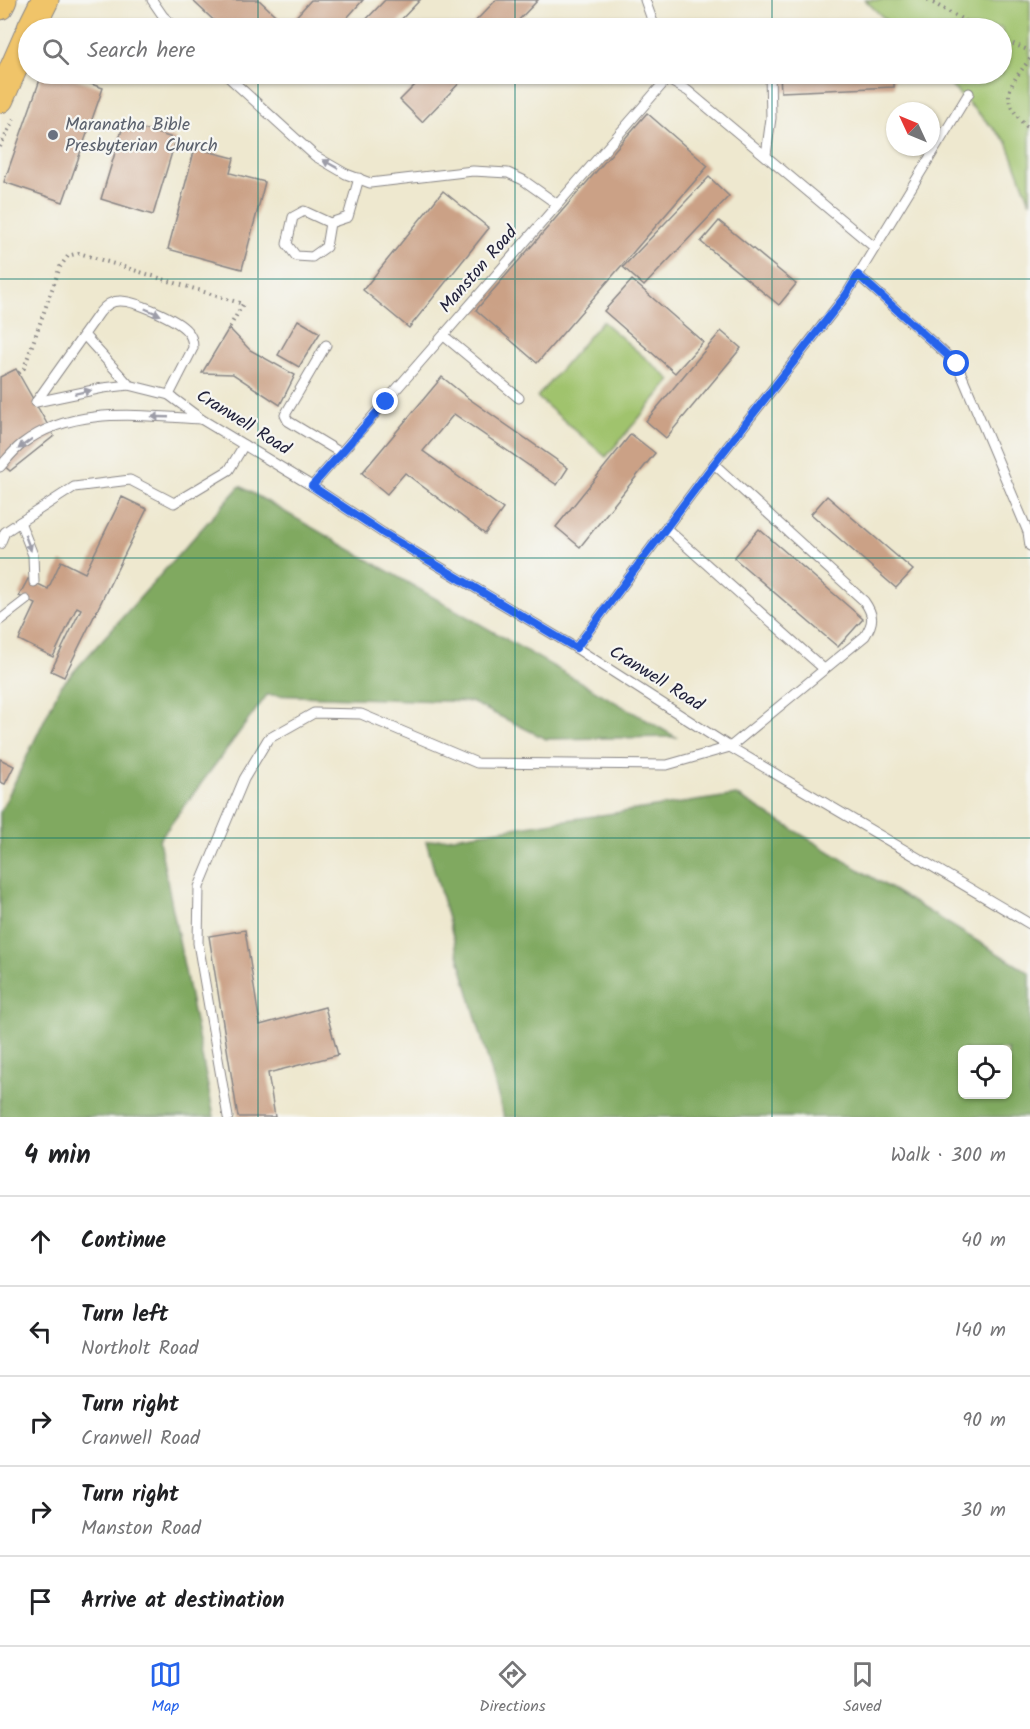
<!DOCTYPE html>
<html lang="en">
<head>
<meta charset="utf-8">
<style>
  :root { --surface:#fff; --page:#f6f6f6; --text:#202124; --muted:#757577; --line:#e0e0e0; --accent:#2563eb }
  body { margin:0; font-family:Kalam,sans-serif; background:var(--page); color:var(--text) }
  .controls { position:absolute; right:18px; bottom:18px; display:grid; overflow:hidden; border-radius:9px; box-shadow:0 2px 4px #0004 }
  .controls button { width:54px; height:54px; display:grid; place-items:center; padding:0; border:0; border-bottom:2px solid var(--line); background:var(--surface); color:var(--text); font:30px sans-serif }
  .compass { position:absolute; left:886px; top:102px; width:54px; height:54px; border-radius:50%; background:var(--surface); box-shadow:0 2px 4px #0004; rotate:314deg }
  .stop { position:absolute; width:18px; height:18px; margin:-14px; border:4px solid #2563eb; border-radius:50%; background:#fff }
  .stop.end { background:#2563eb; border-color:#fff; box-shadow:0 2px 6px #0008 }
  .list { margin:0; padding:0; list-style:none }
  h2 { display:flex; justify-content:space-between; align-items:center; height:78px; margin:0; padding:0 24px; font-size:26px }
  h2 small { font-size:20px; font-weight:400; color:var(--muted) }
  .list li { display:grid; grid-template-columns:39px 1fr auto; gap:18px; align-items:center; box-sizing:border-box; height:90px; padding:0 24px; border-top:2px solid var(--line) }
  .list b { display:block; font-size:22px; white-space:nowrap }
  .list p { margin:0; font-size:20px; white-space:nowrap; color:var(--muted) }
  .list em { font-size:20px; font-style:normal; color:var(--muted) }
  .icon { flex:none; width:33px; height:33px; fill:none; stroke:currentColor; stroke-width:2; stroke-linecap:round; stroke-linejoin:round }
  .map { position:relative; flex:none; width:1030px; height:1117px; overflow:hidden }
  .search { position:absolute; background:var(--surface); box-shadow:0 2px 4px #0004; left:18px; right:18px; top:18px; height:66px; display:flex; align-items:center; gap:15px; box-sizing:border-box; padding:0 21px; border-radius:33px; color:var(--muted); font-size:22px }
  .sheet { height:528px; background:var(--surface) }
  nav { display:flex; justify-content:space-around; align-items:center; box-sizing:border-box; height:84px; border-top:2px solid var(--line); background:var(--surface); font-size:16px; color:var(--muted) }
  nav a { display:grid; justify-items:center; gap:3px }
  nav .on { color:var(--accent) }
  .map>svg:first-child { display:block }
  .green { fill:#a0c36d; stroke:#617254; stroke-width:1.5 }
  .forest { fill:#80a960; stroke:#51664e; stroke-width:1.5; fill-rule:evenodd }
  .building { fill:#cba186 }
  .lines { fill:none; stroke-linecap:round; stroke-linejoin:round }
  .service-casing { stroke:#888585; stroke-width:11 }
  .primary-casing { stroke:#888585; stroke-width:29 }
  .path { stroke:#888585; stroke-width:4; stroke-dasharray:1.5 4.5; stroke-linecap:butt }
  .service { stroke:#fff; stroke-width:9 }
  .primary { stroke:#f0c469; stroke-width:27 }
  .oneway { fill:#9c9ca7 }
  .route { stroke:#2563eb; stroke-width:8 }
  .grid { fill:none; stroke:#0f766e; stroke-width:1.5; stroke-opacity:0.55 }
  .worship-dot { fill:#6b7280; stroke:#f6f6f2; stroke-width:2 }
  .labels { text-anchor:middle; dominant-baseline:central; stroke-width:4.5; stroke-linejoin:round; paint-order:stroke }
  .worship-label { font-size:18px; fill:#5b616d; stroke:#f6f6f2; text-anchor:start }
  .street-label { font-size:18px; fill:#22223b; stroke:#f6f6f2 }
</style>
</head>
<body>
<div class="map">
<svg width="1030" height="1117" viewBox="0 0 1030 1117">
  <rect width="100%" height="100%" fill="#f6f6f2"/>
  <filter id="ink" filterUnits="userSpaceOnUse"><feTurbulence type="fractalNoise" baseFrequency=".0167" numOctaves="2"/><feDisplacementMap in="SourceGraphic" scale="12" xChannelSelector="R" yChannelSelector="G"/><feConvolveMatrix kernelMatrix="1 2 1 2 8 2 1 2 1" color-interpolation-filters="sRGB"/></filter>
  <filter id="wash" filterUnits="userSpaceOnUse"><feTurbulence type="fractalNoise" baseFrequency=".008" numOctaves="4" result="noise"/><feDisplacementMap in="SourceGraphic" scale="24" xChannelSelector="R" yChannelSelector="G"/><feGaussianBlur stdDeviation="1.35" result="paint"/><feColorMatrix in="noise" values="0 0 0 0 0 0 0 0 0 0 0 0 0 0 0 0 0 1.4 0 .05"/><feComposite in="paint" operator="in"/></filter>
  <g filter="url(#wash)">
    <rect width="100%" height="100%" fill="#eee8cf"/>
    <g class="green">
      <path d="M 865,0 L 1030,0 L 1030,202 L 1007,142 L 939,74 L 1002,74 L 1002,28 L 894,28 Z"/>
      <path d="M 602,321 L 671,380 L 606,457 L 537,397 Z"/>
    </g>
    <g class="forest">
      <path d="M 240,486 L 676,737 L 546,739 L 471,702 L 267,695 L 159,840 L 214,1117 L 0,1117 L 0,813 L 60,687 Z"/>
      <path d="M 736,795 L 1030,973 L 1030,1117 L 504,1117 L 426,841 ZM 962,1050 L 1008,1050 L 1008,1094 L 962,1094 Z"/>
    </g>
    <g id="blocks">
      <g class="building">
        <path d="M 192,0 L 259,0 L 289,28 L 222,28 Z"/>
        <path d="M 311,0 L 363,0 L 338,28 L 302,28 L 293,20 Z"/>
        <path d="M 385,0 L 420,0 L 393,28 L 358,28 Z"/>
        <path d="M 496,0 L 538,0 L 511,28 L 469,28 Z"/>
        <path d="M 892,21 L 892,28 L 778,28 L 778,26 Z"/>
        <path d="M 42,74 L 61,74 L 103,88 L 63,202 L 4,182 Z"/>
        <path d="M 426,74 L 468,74 L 422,122 L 400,100 Z"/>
        <path d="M 780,74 L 894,74 L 894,87 L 781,92 Z"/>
        <path d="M 647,113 L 708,166 L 537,363 L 476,310 Z"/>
        <path d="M 124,123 L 176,139 L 153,215 L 101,199 Z"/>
        <path d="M 195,148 L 234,158 L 230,173 L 265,182 L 242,269 L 168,249 Z"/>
        <path d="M 709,177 L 729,196 L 644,286 L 623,267 Z"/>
        <path d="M 443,191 L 489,228 L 409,328 L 363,290 Z"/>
        <path d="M 719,221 L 796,284 L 779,305 L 701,242 Z"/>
        <path d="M 632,280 L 703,342 L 675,373 L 604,311 Z"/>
        <path d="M 298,320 L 320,333 L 299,367 L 278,355 Z"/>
        <path d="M 229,328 L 250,350 L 295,375 L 280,405 L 233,374 L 202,373 Z"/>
        <path d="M 721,331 L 741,348 L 666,438 L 646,421 Z"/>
        <path d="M 16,369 L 54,436 L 10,471 L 0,462 L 0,377 Z"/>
        <path d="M 442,377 L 468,398 L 568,468 L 557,485 L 454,414 L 423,451 L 503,509 L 485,534 L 405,473 L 387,494 L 362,473 Z"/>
        <path d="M 631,434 L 655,453 L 580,547 L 556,527 Z"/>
        <path d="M 827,496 L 913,570 L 896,588 L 811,514 Z"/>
        <path d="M 122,497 L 147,509 L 64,677 L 51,671 L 81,609 L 77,607 L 53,657 L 19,640 L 36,604 L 19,596 L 28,579 L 48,589 L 61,561 L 85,573 Z"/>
        <path d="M 759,529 L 863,619 L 838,647 L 734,558 Z"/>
        <path d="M 0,759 L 14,766 L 5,784 L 0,782 Z"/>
        <path d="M 245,930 L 260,1025 L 325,1007 L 338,1055 L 268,1073 L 275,1117 L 238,1117 L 209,936 Z"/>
      </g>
    </g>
  </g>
  <g filter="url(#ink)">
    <use href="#blocks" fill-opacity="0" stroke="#888585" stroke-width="1.5"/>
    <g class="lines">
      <g class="service-casing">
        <g id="service">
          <path d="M 152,0 L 163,16 L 176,28"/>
          <path d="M 645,0 L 655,28"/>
          <path d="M 768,27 L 768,28"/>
          <path d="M 225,74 L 315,156 L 346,174 L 370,183 L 473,171 L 508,173 L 523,180 L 557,204"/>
          <path d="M 667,79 L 688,91 L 874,247"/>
          <path d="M 766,155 L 771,118 L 770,74"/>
          <path d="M 330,223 L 326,247 L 312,257 L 296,256 L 287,244 L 293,217 L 304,211 L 330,223 L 348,217 L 359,178"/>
          <path d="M 858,275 L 957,364 L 1028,532 L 1030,546"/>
          <path d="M 84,335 L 129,385"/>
          <path d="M 444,336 L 519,398"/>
          <path d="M 326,345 L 285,415 L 288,421 L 341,453"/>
          <path d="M 36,402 L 103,388 L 129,385 L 169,395 L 201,419 L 312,486 L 383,533 L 576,648 L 730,747 L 1030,924"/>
          <path d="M 36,402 L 100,312 C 105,306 111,301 119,301 C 134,300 177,319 187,331 C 192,336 193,341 193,348 L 169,395"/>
          <path d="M 0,467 C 7,459 14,450 22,444 C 73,405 141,416 201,419"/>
          <path d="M 312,486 L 667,79"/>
          <path d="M 20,522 L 74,487 L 130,480 L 174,503 L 229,470 L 244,445"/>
          <path d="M 666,528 L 824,669"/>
          <path d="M 0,544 L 5,532 L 20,522 L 33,555 L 34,582"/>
          <path d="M 0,620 L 26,600"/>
          <path d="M 576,648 L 714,464 L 846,295 L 969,93"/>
          <path d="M 228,1117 L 198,943 L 199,887 L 244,779 L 268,739 L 314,713 L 361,714 L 477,763 L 667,765 L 730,747 L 865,636 C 874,622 874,615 864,601 L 714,464"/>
        </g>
      </g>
      <g class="primary-casing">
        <g id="primary">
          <path d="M 0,6 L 3,0"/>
          <path d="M 31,28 L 45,0"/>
          <path d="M 0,99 L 28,35"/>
        </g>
      </g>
      <g class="path">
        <path d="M 928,0 L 977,28"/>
        <path d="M 1002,39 L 1030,51"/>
        <path d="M 1030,59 C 1004,92 1000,98 1030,131"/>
        <path d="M 0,147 L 14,118"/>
        <path d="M 19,373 L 24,368 L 60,267 L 68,256 L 79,253 L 243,304 L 229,328"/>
      </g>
      <use href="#service" class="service"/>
      <use href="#primary" class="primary"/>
    </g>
    <defs><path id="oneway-solid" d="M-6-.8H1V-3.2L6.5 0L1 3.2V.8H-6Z" transform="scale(1.5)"/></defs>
    <g class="oneway">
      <use href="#oneway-solid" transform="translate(330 164) rotate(-151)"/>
      <use href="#oneway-solid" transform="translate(153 312) rotate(23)"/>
      <use href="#oneway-solid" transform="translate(83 392) rotate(-12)"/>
      <use href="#oneway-solid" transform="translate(160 417) rotate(-178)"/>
      <use href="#oneway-solid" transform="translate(25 444) rotate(143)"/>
      <use href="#oneway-solid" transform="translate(28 543) rotate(69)"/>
    </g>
  </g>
  <g class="lines" filter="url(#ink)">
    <path class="route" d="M 386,402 L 312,486 L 383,533 L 576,648 L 714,464 L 846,295 L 858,275 L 957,364"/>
  </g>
  <path class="grid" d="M 258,0 L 258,28M 515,0 L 515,28M 772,0 L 772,28M 258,74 L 258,1117M 515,74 L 515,1117M 772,74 L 772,1117M 0,279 L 1030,279M 0,558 L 1030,558M 0,838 L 1030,838"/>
  <circle class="worship-dot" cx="53" cy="135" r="6"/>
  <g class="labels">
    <g class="worship-label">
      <text x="65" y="125">Maranatha Bible<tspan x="65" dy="21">Presbyterian Church</tspan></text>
    </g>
    <g class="street-label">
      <text transform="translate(479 270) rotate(-49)">Manston Road</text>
      <text transform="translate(243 423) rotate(32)">Cranwell Road</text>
      <text transform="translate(656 679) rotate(32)">Cranwell Road</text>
    </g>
  </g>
</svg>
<div class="controls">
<button><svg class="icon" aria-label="locate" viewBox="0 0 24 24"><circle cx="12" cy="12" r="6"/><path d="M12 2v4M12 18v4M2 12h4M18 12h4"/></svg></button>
</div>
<svg class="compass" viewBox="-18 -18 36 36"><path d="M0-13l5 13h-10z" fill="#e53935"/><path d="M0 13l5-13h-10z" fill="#757577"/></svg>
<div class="stop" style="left:957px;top:364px"></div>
<div class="stop end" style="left:386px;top:402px"></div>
<div class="search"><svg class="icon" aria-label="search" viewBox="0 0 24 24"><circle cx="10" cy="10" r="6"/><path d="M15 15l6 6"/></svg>Search here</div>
</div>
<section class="sheet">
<h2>4 min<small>Walk · 300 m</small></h2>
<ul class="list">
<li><svg class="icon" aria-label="ahead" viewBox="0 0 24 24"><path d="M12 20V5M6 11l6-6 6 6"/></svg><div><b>Continue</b></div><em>40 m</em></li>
<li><svg class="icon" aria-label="left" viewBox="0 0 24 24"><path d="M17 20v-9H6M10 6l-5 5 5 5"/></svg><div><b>Turn left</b><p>Northolt Road</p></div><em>140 m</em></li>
<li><svg class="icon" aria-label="right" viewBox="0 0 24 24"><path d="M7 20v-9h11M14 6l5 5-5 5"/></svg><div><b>Turn right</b><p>Cranwell Road</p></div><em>90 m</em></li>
<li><svg class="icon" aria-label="right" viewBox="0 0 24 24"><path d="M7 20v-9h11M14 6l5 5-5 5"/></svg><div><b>Turn right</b><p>Manston Road</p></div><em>30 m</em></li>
<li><svg class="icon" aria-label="arrive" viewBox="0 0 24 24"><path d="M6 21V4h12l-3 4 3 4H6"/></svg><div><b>Arrive at destination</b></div></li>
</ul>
</section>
<nav>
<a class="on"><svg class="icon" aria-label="map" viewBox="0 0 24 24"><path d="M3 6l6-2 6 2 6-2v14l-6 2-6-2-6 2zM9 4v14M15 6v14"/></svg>Map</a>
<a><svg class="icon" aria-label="directions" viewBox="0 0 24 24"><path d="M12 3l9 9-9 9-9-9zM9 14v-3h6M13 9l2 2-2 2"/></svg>Directions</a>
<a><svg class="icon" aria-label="saved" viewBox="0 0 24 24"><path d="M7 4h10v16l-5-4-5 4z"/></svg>Saved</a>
</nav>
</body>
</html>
